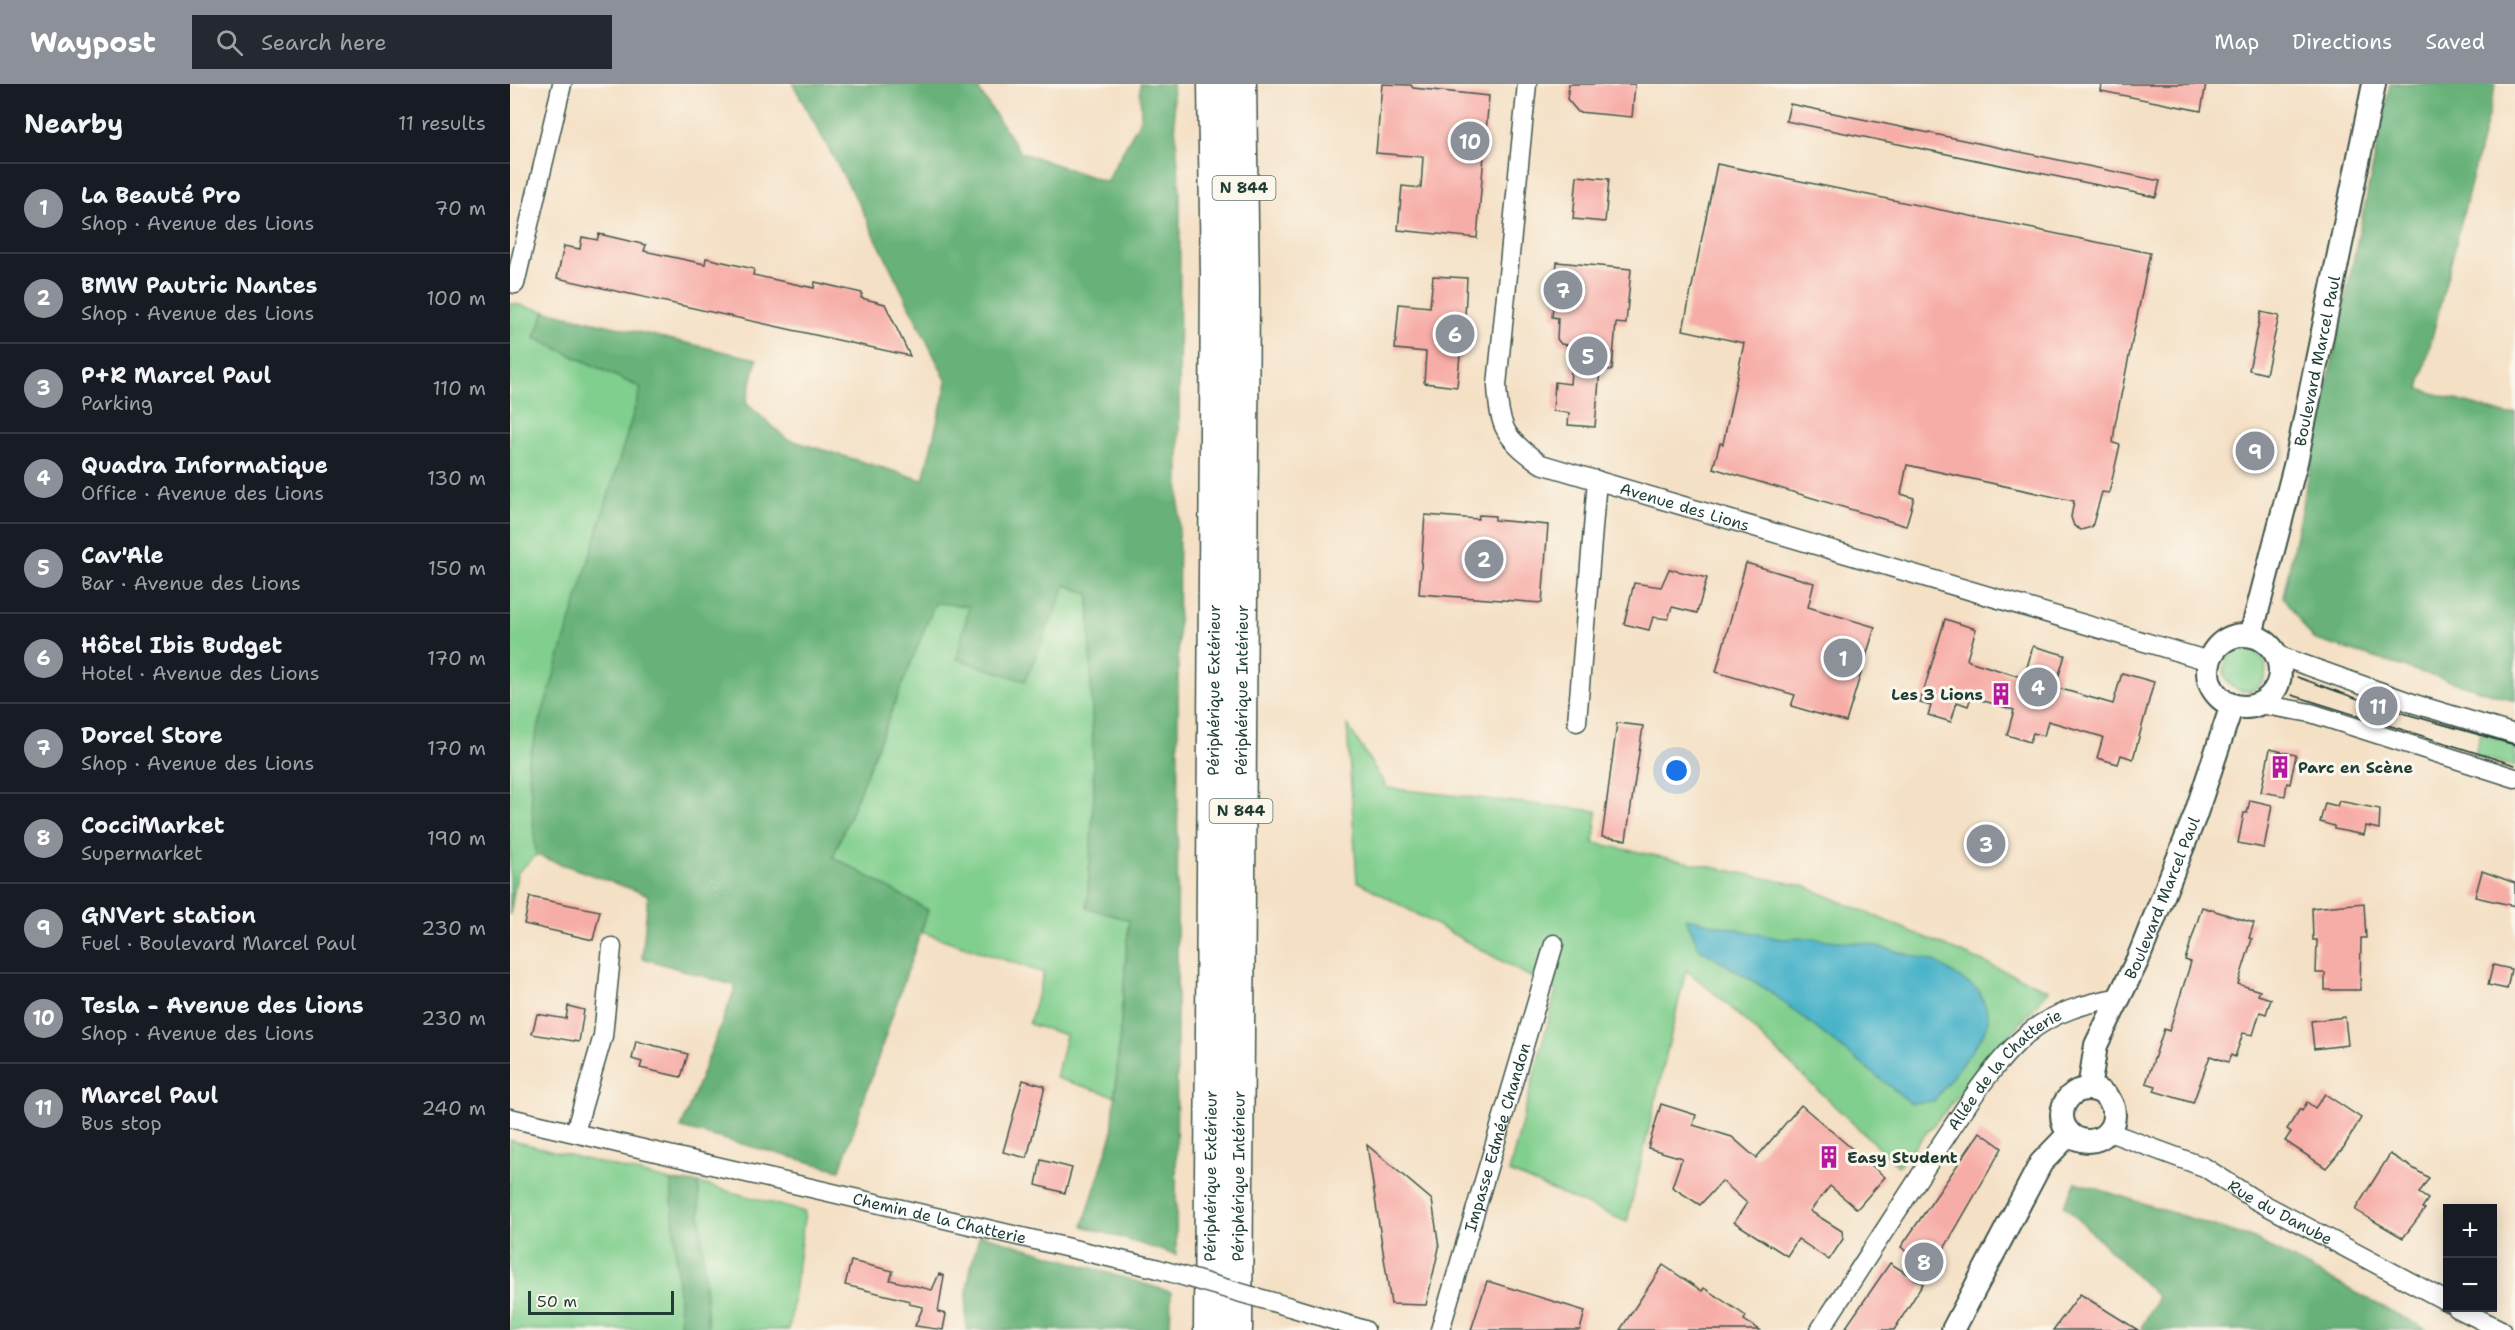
<!DOCTYPE html>
<html lang="en">
<head>
<meta charset="utf-8">
<style>
  :root { --surface:#171b24; --page:#242831; --text:#f1f3f6; --muted:#9ea1a6; --line:#363941; --accent:#8c9099 }
  body { margin:0; font-family:"Shantell Sans",sans-serif; background:var(--page); color:var(--text) }
  .controls { position:absolute; right:18px; bottom:18px; display:grid; overflow:hidden; border-radius:0px; box-shadow:0 3px 15px #0003 }
  .controls button { width:54px; height:54px; display:grid; place-items:center; padding:0; border:0; border-bottom:2px solid var(--line); background:var(--surface); color:var(--text); font:30px sans-serif }
  .scale { position:absolute; left:18px; bottom:15px; width:146px; box-sizing:border-box; padding-left:6px; border:3px solid #1f3d34; border-top:0; font-size:16px; line-height:21px; white-space:nowrap; color:#1f3d34; -webkit-text-stroke:4px #fbf7ec; paint-order:stroke }
  .you { position:absolute; left:1167px; top:687px; width:21px; height:21px; margin:-15px; border:4px solid #fff; border-radius:50%; background:#1a73e8; box-shadow:0 0 0 9px #1a73e833 }
  .badge { display:grid; place-items:center; width:39px; height:39px; border-radius:50%; background:var(--accent); color:#fff; font-size:20px; font-weight:700 }
  .pin { position:absolute; translate:-50% -50%; border:3px solid #fff; box-shadow:0 2px 6px #0006 }
  .list { margin:0; padding:0; list-style:none }
  h2 { display:flex; justify-content:space-between; align-items:center; height:78px; margin:0; padding:0 24px; font-size:26px }
  h2 small { font-size:20px; font-weight:400; color:var(--muted) }
  .list li { display:grid; grid-template-columns:39px 1fr auto; gap:18px; align-items:center; box-sizing:border-box; height:90px; padding:0 24px; border-top:2px solid var(--line) }
  .list b { display:block; font-size:22px; white-space:nowrap }
  .list p { margin:0; font-size:20px; white-space:nowrap; color:var(--muted) }
  .list em { font-size:20px; font-style:normal; color:var(--muted) }
  .icon { flex:none; width:33px; height:33px; fill:none; stroke:currentColor; stroke-width:2; stroke-linecap:round; stroke-linejoin:round }
  .map { position:relative; flex:none; width:2005px; height:1246px; overflow:hidden }
  header { display:flex; align-items:center; gap:36px; box-sizing:border-box; height:84px; padding:0 30px; background:var(--accent); color:#fff }
  header strong { font-size:28px }
  nav { display:flex; gap:33px; margin-inline-start:auto; font-size:21px }
  .search { width:420px; height:54px; background:var(--page); display:flex; align-items:center; gap:15px; box-sizing:border-box; padding:0 21px; border-radius:0px; color:var(--muted); font-size:22px }
  main { display:flex }
  aside { flex:1; background:var(--surface) }
  .map>svg:first-child { display:block }
  .green { fill:#81cf8e; stroke:#508661; stroke-width:1.5 }
  .forest { fill:#68b279; stroke:#447856; stroke-width:1.5 }
  .water { fill:#4ab3c9; stroke:#34787e; stroke-width:1.5 }
  .building { fill:#f7ada7 }
  .lines { fill:none; stroke-linecap:round; stroke-linejoin:round }
  .minor-casing { stroke:#3f554a; stroke-width:21 }
  .tertiary-casing { stroke:#3f554a; stroke-width:26 }
  .trunk-casing { stroke:#3f554a; stroke-width:33 }
  .minor { stroke:#fff; stroke-width:18 }
  .tertiary { stroke:#fff; stroke-width:22 }
  .trunk { stroke:#fff; stroke-width:30 }
  .tram { stroke:#1f3d34; stroke-width:1.5 }
  .minor-bridge-casing { stroke:#3f554a; stroke-width:21; stroke-linecap:butt }
  .minor-bridge { stroke:#fff; stroke-width:18 }
  .labels { text-anchor:middle; dominant-baseline:central; stroke-width:6; stroke-linejoin:round; paint-order:stroke }
  .shield { fill:#fbf7ec; stroke:#61756b; stroke-width:1.5 }
  .shield-label { font-size:15px; font-weight:bold; fill:#1f3d34 }
  .street-label { font-size:16px; fill:#1f3d34; stroke:#fbf7ec }
  .poi-label { font-size:16px; font-weight:bold; fill:#1f3d34; stroke:#fbf7ec; text-anchor:start }
</style>
</head>
<body>
<header>
<strong>Waypost</strong>
<div class="search"><svg class="icon" aria-label="search" viewBox="0 0 24 24"><circle cx="10" cy="10" r="6"/><path d="M15 15l6 6"/></svg>Search here</div>
<nav><a>Map</a><a>Directions</a><a>Saved</a></nav>
</header>
<main>
<aside>
<h2>Nearby<small>11 results</small></h2>
<ul class="list">
<li><span class="badge">1</span><div><b>La Beauté Pro</b><p>Shop · Avenue des Lions</p></div><em>70 m</em></li>
<li><span class="badge">2</span><div><b>BMW Pautric Nantes</b><p>Shop · Avenue des Lions</p></div><em>100 m</em></li>
<li><span class="badge">3</span><div><b>P+R Marcel Paul</b><p>Parking</p></div><em>110 m</em></li>
<li><span class="badge">4</span><div><b>Quadra Informatique</b><p>Office · Avenue des Lions</p></div><em>130 m</em></li>
<li><span class="badge">5</span><div><b>Cav'Ale</b><p>Bar · Avenue des Lions</p></div><em>150 m</em></li>
<li><span class="badge">6</span><div><b>Hôtel Ibis Budget</b><p>Hotel · Avenue des Lions</p></div><em>170 m</em></li>
<li><span class="badge">7</span><div><b>Dorcel Store</b><p>Shop · Avenue des Lions</p></div><em>170 m</em></li>
<li><span class="badge">8</span><div><b>CocciMarket</b><p>Supermarket</p></div><em>190 m</em></li>
<li><span class="badge">9</span><div><b>GNVert station</b><p>Fuel · Boulevard Marcel Paul</p></div><em>230 m</em></li>
<li><span class="badge">10</span><div><b>Tesla - Avenue des Lions</b><p>Shop · Avenue des Lions</p></div><em>230 m</em></li>
<li><span class="badge">11</span><div><b>Marcel Paul</b><p>Bus stop</p></div><em>240 m</em></li>
</ul>
</aside>
<div class="map">
<svg width="2005" height="1246" viewBox="0 0 2005 1246">
  <rect width="100%" height="100%" fill="#fbf7ec"/>
  <filter id="ink" filterUnits="userSpaceOnUse"><feTurbulence type="fractalNoise" baseFrequency=".0167" numOctaves="2"/><feDisplacementMap in="SourceGraphic" scale="12" xChannelSelector="R" yChannelSelector="G"/><feConvolveMatrix kernelMatrix="1 2 1 2 8 2 1 2 1" color-interpolation-filters="sRGB"/></filter>
  <filter id="wash" filterUnits="userSpaceOnUse"><feTurbulence type="fractalNoise" baseFrequency=".008" numOctaves="4" result="noise"/><feDisplacementMap in="SourceGraphic" scale="24" xChannelSelector="R" yChannelSelector="G"/><feGaussianBlur stdDeviation="1.35" result="paint"/><feColorMatrix in="noise" values="0 0 0 0 0 0 0 0 0 0 0 0 0 0 0 0 0 1.4 0 .05"/><feComposite in="paint" operator="in"/></filter>
  <g filter="url(#wash)">
    <rect width="100%" height="100%" fill="#f4e0c5"/>
    <g class="green">
      <path d="M 0,219 L 35,227 L 25,254 L 131,304 L 19,677 L 26,771 L 7,789 L 0,831 Z"/>
      <path d="M 556,501 L 579,510 L 584,711 L 577,823 L 619,836 L 605,1012 L 546,994 L 556,951 L 519,940 L 534,889 L 411,848 L 418,826 L 323,773 L 425,518 L 459,521 Z"/>
      <circle cx="1735" cy="586" r="21"/>
      <path d="M 837,640 L 877,704 L 1087,727 L 1084,759 L 1294,802 L 1539,906 L 1388,1082 L 1216,919 L 1176,886 L 1117,1138 L 999,1088 L 1046,907 L 847,797 Z"/>
      <path d="M 1970,649 L 2005,660 L 2005,683 L 1965,671 Z"/>
      <path d="M 0,1056 L 161,1097 L 171,1246 L 0,1246 Z"/>
      <path d="M 188,1099 L 295,1128 L 279,1246 L 198,1246 Z"/>
    </g>
    <g class="forest">
      <path d="M 283,0 L 465,0 L 510,68 L 596,98 L 631,34 L 630,0 L 662,0 L 670,108 L 666,1171 L 573,1142 L 602,1050 L 619,836 L 577,824 L 584,711 L 579,510 L 556,501 L 515,597 L 447,575 L 459,522 L 425,519 L 323,773 L 418,826 L 330,1086 L 171,1044 L 226,902 L 132,874 L 138,811 L 26,771 L 18,677 L 131,304 L 25,254 L 35,227 L 247,275 L 236,319 L 277,355 L 413,396 L 437,298 L 350,122 Z"/>
      <path d="M 1880,0 L 1986,0 L 1909,305 L 1998,331 L 2005,329 L 2005,617 L 1803,555 L 1773,513 Z"/>
      <path d="M 161,1097 L 188,1099 L 198,1246 L 171,1246 Z"/>
      <path d="M 1566,1098 L 1742,1154 L 1917,1246 L 1633,1246 L 1632,1242 L 1648,1213 L 1554,1121 Z"/>
      <path d="M 470,1150 L 661,1208 L 660,1246 L 457,1246 C 453,1213 460,1181 470,1150 Z"/>
    </g>
    <path class="water" d="M 1176,834 L 1271,855 L 1295,854 L 1359,860 L 1426,878 L 1469,907 L 1477,926 L 1478,939 L 1471,954 L 1424,1017 L 1401,1019 L 1258,906 L 1189,864 Z"/>
    <g id="blocks">
      <g class="building">
        <path d="M 872,0 L 901,1 L 903,4 L 979,12 L 967,154 L 888,146 L 892,102 L 911,104 L 913,73 L 866,69 Z"/>
        <path d="M 1059,0 L 1125,0 L 1122,33 L 1068,28 L 1057,15 Z"/>
        <path d="M 1592,0 L 1696,0 L 1691,27 L 1591,7 Z"/>
        <path d="M 1280,20 L 1650,97 L 1646,113 L 1276,37 Z"/>
        <path d="M 1207,80 L 1640,169 L 1605,341 L 1603,359 L 1610,361 L 1599,409 L 1592,408 L 1582,443 L 1571,446 L 1564,442 L 1561,433 L 1564,417 L 1397,381 L 1391,410 L 1404,414 L 1396,442 L 1203,384 L 1210,359 L 1213,360 L 1234,259 L 1173,246 Z"/>
        <path d="M 1067,92 L 1099,95 L 1095,138 L 1063,135 Z"/>
        <path d="M 89,150 L 136,161 L 134,167 L 195,180 L 196,174 L 244,185 L 243,191 L 304,204 L 305,198 L 352,209 L 351,214 L 375,220 L 400,272 L 47,194 L 54,162 L 70,165 L 72,153 L 87,156 Z"/>
        <path d="M 1047,178 L 1121,185 L 1116,240 L 1106,239 L 1102,286 L 1090,285 L 1085,343 L 1058,341 L 1059,329 L 1043,327 L 1045,298 L 1060,300 L 1063,262 L 1051,260 L 1047,255 L 1048,234 L 1042,233 Z"/>
        <path d="M 923,192 L 957,194 L 953,271 L 950,271 L 947,303 L 914,299 L 916,268 L 885,265 L 889,220 L 920,223 Z"/>
        <path d="M 1751,228 L 1769,232 L 1756,290 L 1739,286 Z"/>
        <path d="M 915,431 L 968,435 L 969,431 L 985,432 L 985,436 L 1038,441 L 1032,519 L 909,510 Z"/>
        <path d="M 1236,479 L 1304,499 L 1298,523 L 1365,543 L 1336,638 L 1281,622 L 1285,611 L 1206,588 Z"/>
        <path d="M 1159,485 L 1197,494 L 1187,529 L 1162,523 L 1158,535 L 1143,533 L 1139,546 L 1114,540 L 1124,499 L 1151,503 Z"/>
        <path d="M 1435,535 L 1466,545 L 1457,575 L 1459,577 L 1514,594 L 1523,562 L 1555,571 L 1546,601 L 1548,604 L 1603,620 L 1612,589 L 1644,598 L 1623,675 L 1611,671 L 1608,680 L 1587,674 L 1593,653 L 1538,637 L 1534,652 L 1523,649 L 1520,658 L 1497,651 L 1504,626 L 1461,613 L 1458,622 L 1447,618 L 1441,638 L 1418,631 L 1421,622 L 1410,619 Z"/>
        <path d="M 1107,639 L 1133,642 L 1116,756 L 1092,753 Z"/>
        <path d="M 1760,665 L 1786,671 L 1780,700 L 1777,699 L 1775,712 L 1751,708 Z"/>
        <path d="M 1740,716 L 1762,721 L 1754,764 L 1728,759 L 1734,729 L 1737,729 Z"/>
        <path d="M 1829,717 L 1870,725 L 1869,745 L 1856,742 L 1854,751 L 1824,745 L 1824,742 L 1810,738 L 1815,719 L 1827,722 Z"/>
        <path d="M 1972,787 L 2005,799 L 2005,822 L 1965,813 Z"/>
        <path d="M 20,813 L 90,827 L 83,856 L 14,840 Z"/>
        <path d="M 1854,819 L 1856,854 L 1851,854 L 1850,906 L 1815,906 L 1815,889 L 1806,889 L 1807,856 L 1803,856 L 1802,824 Z"/>
        <path d="M 1692,823 L 1744,839 L 1739,854 L 1742,855 L 1728,900 L 1750,907 L 1748,911 L 1761,915 L 1756,930 L 1750,928 L 1743,951 L 1733,949 L 1725,973 L 1721,971 L 1718,978 L 1700,972 L 1683,1019 L 1644,1007 L 1646,1002 L 1636,999 L 1654,945 L 1659,947 L 1681,878 L 1675,876 Z"/>
        <path d="M 1983,881 L 2001,885 L 1997,905 L 1978,901 Z"/>
        <path d="M 58,922 L 74,926 L 69,958 L 22,950 L 27,930 L 56,935 Z"/>
        <path d="M 1835,933 L 1838,961 L 1804,965 L 1801,937 Z"/>
        <path d="M 126,957 L 178,970 L 171,993 L 130,984 L 132,978 L 122,975 Z"/>
        <path d="M 513,996 L 535,1002 L 517,1074 L 493,1068 Z"/>
        <path d="M 1815,1010 L 1851,1034 L 1834,1063 L 1816,1084 L 1775,1057 L 1781,1048 L 1777,1045 L 1790,1025 L 1792,1027 L 1797,1018 L 1805,1024 Z"/>
        <path d="M 1151,1020 L 1186,1031 L 1183,1041 L 1222,1053 L 1246,1074 L 1291,1021 L 1375,1093 L 1347,1125 L 1320,1102 L 1300,1127 L 1332,1147 L 1333,1155 L 1319,1176 L 1288,1155 L 1277,1172 L 1224,1138 L 1237,1119 L 1212,1097 L 1190,1121 L 1162,1103 L 1172,1074 L 1138,1064 Z"/>
        <path d="M 1470,1048 L 1492,1064 L 1420,1189 L 1391,1163 Z"/>
        <path d="M 857,1061 L 922,1116 L 929,1164 L 916,1221 L 881,1220 Z"/>
        <path d="M 1880,1070 L 1919,1094 L 1909,1109 L 1918,1115 L 1912,1124 L 1915,1125 L 1893,1154 L 1845,1126 Z"/>
        <path d="M 531,1076 L 562,1084 L 555,1109 L 526,1101 Z"/>
        <path d="M 341,1177 L 383,1187 L 380,1196 L 422,1206 L 429,1190 L 434,1192 L 428,1228 L 436,1230 L 433,1246 L 405,1242 L 413,1223 L 399,1220 L 400,1217 L 335,1201 Z"/>
        <path d="M 1380,1179 L 1413,1200 L 1384,1246 L 1334,1246 Z"/>
        <path d="M 1153,1181 L 1192,1207 L 1194,1204 L 1236,1232 L 1234,1236 L 1249,1246 L 1110,1246 Z"/>
        <path d="M 977,1197 L 1075,1227 L 1070,1246 L 961,1246 Z"/>
        <path d="M 1570,1210 L 1628,1246 L 1543,1246 Z"/>
      </g>
    </g>
  </g>
  <g filter="url(#ink)">
    <use href="#blocks" fill-opacity="0" stroke="#3f554a" stroke-width="1.5"/>
    <g class="lines">
      <g class="minor-casing">
        <g id="minor">
          <path id="s1" d="M 1017,0 L 987,301 C 989,345 996,355 1031,380 L 1699,577"/>
          <path d="M 5,200 L 52,0"/>
          <path d="M 1767,571 L 1905,620 L 2005,650"/>
          <path d="M 1749,620 L 1801,629 L 2005,694"/>
          <path d="M 1067,638 L 1087,396"/>
          <path id="s2" d="M 0,1034 L 645,1184"/>
          <path d="M 65,1048 L 93,952 L 102,863"/>
          <path id="s3" d="M 1599,1048 L 1694,1083 L 1744,1115 L 1938,1218"/>
          <path d="M 780,1223 L 855,1246"/>
          <path d="M 1947,1224 L 1991,1246"/>
          <path id="s4" d="M 930,1246 L 1044,860"/>
          <path id="s5" d="M 1310,1246 C 1349,1186 1388,1125 1427,1066 C 1454,1026 1481,981 1517,950 C 1543,928 1577,919 1610,913"/>
        </g>
      </g>
      <g class="tertiary-casing">
        <g id="tertiary">
          <circle cx="1734" cy="587" r="36"/>
          <path id="s6" d="M 1741,551 L 1786,378 L 1864,0"/>
          <circle cx="1578" cy="1031" r="26"/>
          <path id="s7" d="M 1579,1005 L 1586,961 L 1628,875 L 1685,732 L 1722,621"/>
          <path d="M 1443,1246 L 1531,1079 L 1559,1050"/>
        </g>
      </g>
      <g class="trunk-casing">
        <g id="trunk">
          <path id="s8" d="M 699,1246 L 706,193 L 703,0"/>
          <path id="s9" d="M 727,1246 L 734,208 L 731,0"/>
        </g>
      </g>
      <use href="#minor" class="minor"/>
      <use href="#tertiary" class="tertiary"/>
      <use href="#trunk" class="trunk"/>
      <g class="tram">
        <path d="M 1787,593 L 1868,622 L 2005,661"/>
        <path d="M 1782,611 L 2005,681"/>
      </g>
      <g class="minor-bridge-casing">
        <path id="minor-bridge" d="M 645,1184 L 780,1223"/>
      </g>
      <use href="#minor-bridge" class="minor-bridge"/>
    </g>
  </g>
  <defs>
    <g id="building-bare" transform="scale(1.8)"><path d="M-4-6H4V6H1V3H-1V6H-4ZM-2.5-4.3h1.7v1.8h-1.7ZM.8-4.3h1.7v1.8H.8ZM-2.5-1h1.7V.8h-1.7ZM.8-1h1.7V.8H.8Z" fill="#b5179e" stroke="#fbf7ec" stroke-width="2.5" paint-order="stroke"/></g>
  </defs>
  <g fill-rule="evenodd">
    <use href="#building-bare" x="1491" y="610"/>
    <use href="#building-bare" x="1770" y="683"/>
    <use href="#building-bare" x="1319" y="1073"/>
  </g>
  <g class="labels">
    <g class="shield">
      <rect x="702.5" y="92" width="63" height="24" rx="4.5"/>
      <rect x="699.5" y="715" width="63" height="24" rx="4.5"/>
    </g>
    <g class="shield-label">
      <text x="734" y="104">N 844</text>
      <text x="731" y="727">N 844</text>
    </g>
    <g class="street-label">
      <text stroke="none"><textPath href="#s6" startOffset="282">Boulevard Marcel Paul</textPath></text>
      <text stroke="none"><textPath href="#s1" startOffset="548">Avenue des Lions</textPath></text>
      <text stroke="none"><textPath href="#s8" startOffset="640">Périphérique Extérieur</textPath></text>
      <text stroke="none"><textPath href="#s9" startOffset="640">Périphérique Intérieur</textPath></text>
      <text stroke="none"><textPath href="#s7" startOffset="206">Boulevard Marcel Paul</textPath></text>
      <text stroke="none"><textPath href="#s5" startOffset="321">Allée de la Chatterie</textPath></text>
      <text stroke="none"><textPath href="#s4" startOffset="201">Impasse Edmée Chandon</textPath></text>
      <text stroke="none"><textPath href="#s8" startOffset="154">Périphérique Extérieur</textPath></text>
      <text stroke="none"><textPath href="#s9" startOffset="154">Périphérique Intérieur</textPath></text>
      <text stroke="none"><textPath href="#s3" startOffset="190">Rue du Danube</textPath></text>
      <text stroke="none"><textPath href="#s2" startOffset="441">Chemin de la Chatterie</textPath></text>
    </g>
    <g class="poi-label">
      <text x="1473" y="610" text-anchor="end">Les 3 Lions</text>
      <text x="1788" y="683">Parc en Scène</text>
      <text x="1337" y="1073">Easy Student</text>
    </g>
  </g>
</svg>
<div class="controls">
<button>+</button>
<button>−</button>
</div>
<div class="scale">50 m</div>
<div class="you"></div>
<div class="pin badge" style="left:1333px;top:574px">1</div>
<div class="pin badge" style="left:974px;top:475px">2</div>
<div class="pin badge" style="left:1476px;top:760px">3</div>
<div class="pin badge" style="left:1528px;top:603px">4</div>
<div class="pin badge" style="left:1078px;top:272px">5</div>
<div class="pin badge" style="left:945px;top:250px">6</div>
<div class="pin badge" style="left:1053px;top:206px">7</div>
<div class="pin badge" style="left:1414px;top:1178px">8</div>
<div class="pin badge" style="left:1745px;top:367px">9</div>
<div class="pin badge" style="left:960px;top:57px">10</div>
<div class="pin badge" style="left:1868px;top:622px">11</div>
</div>
</main>
</body>
</html>
